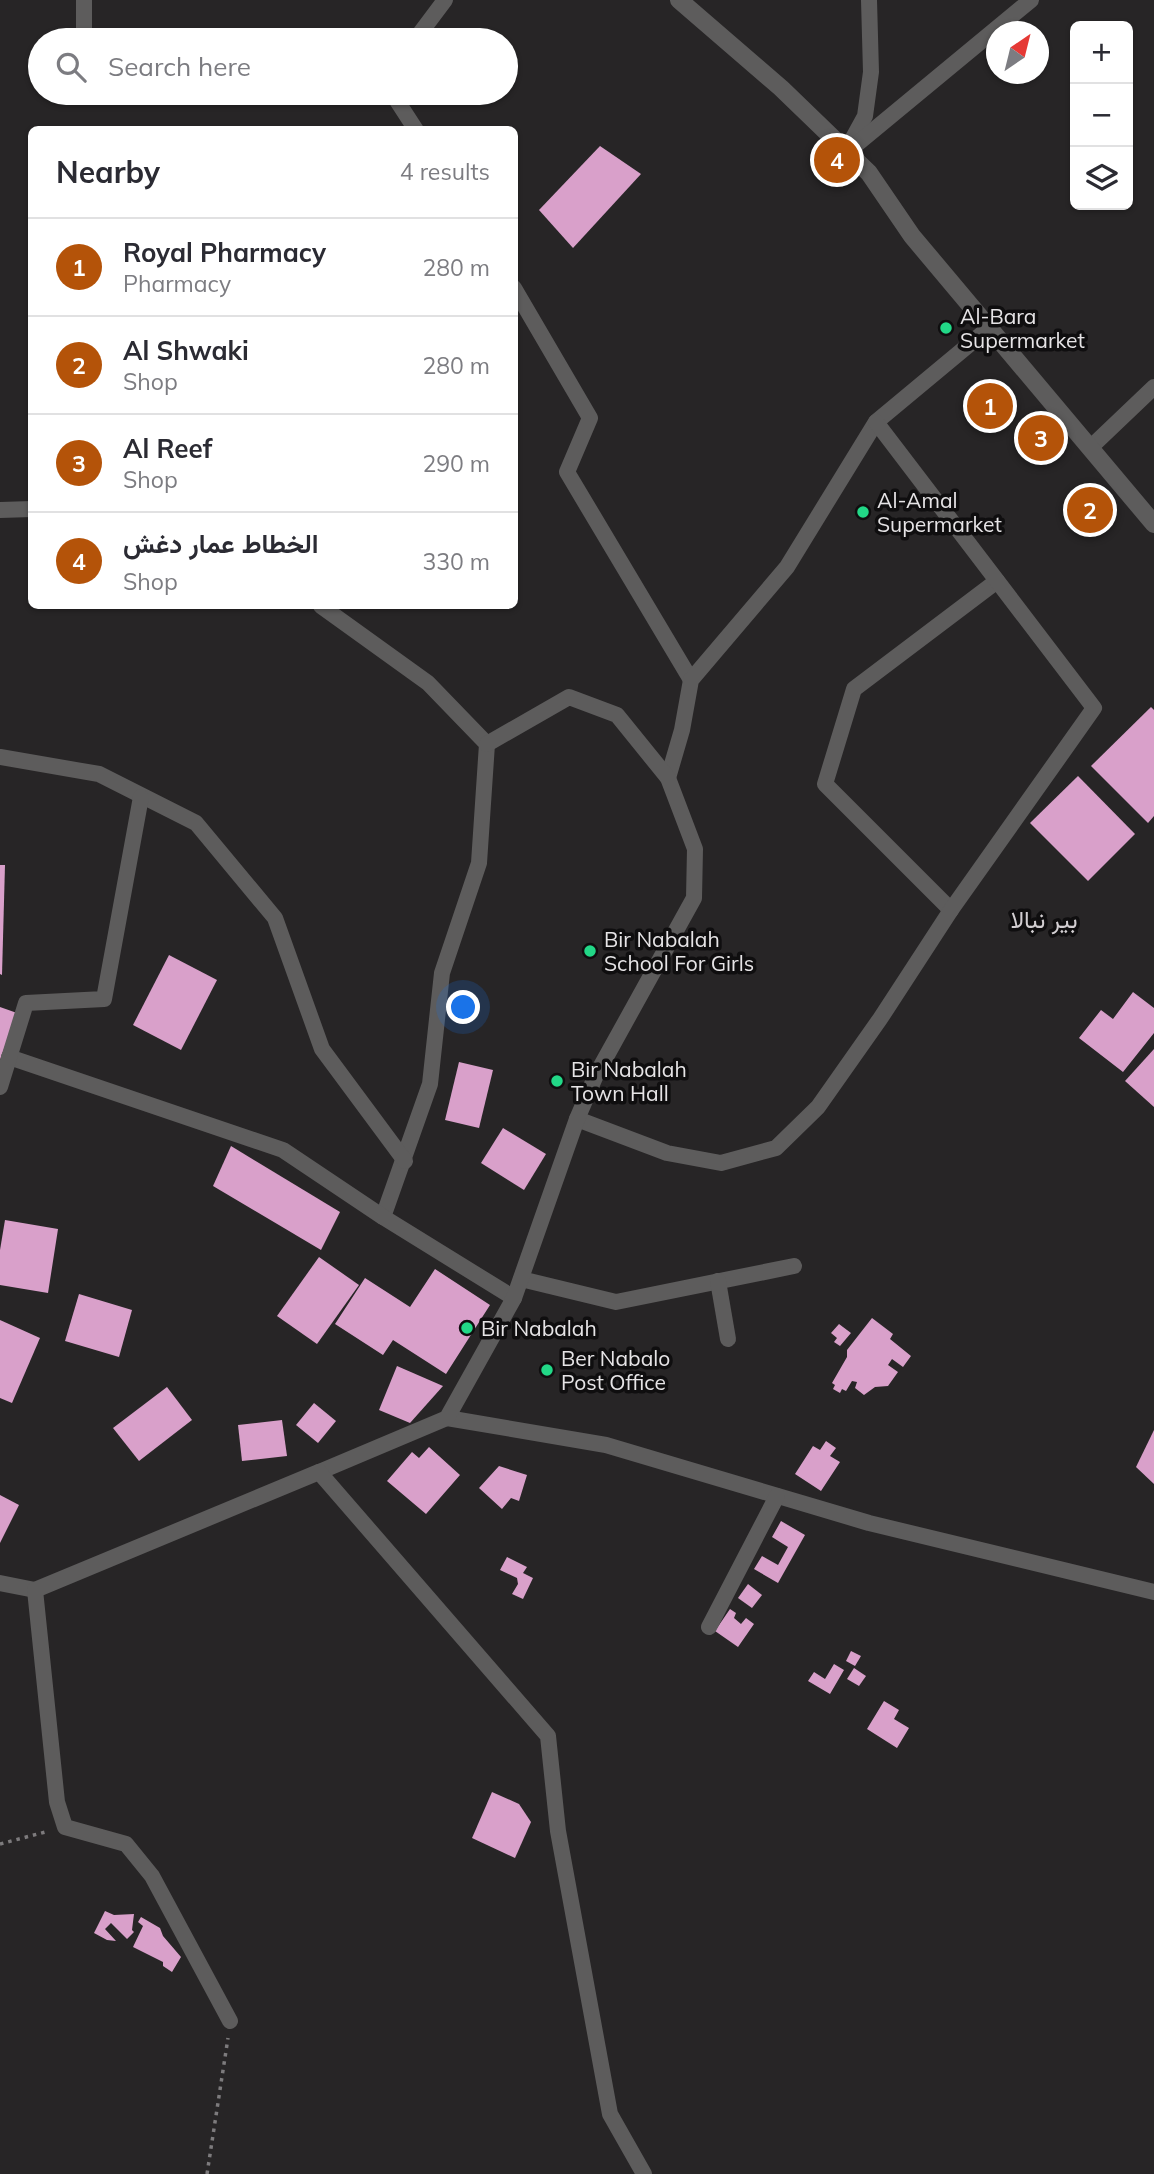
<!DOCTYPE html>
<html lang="en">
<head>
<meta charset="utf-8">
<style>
  :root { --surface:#fff; --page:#f7f7f7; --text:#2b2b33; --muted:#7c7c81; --line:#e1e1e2; --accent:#b45309 }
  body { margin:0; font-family:Mulish,Vazirmatn,sans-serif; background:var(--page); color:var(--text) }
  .controls { position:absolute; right:21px; top:21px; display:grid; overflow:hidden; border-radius:10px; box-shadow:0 2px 5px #0004 }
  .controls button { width:63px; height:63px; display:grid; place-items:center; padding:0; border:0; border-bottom:2px solid var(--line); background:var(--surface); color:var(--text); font:35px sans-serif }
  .compass { position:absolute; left:986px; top:21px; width:63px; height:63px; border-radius:50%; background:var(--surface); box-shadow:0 2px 5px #0004; rotate:35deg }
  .you { position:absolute; left:464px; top:1008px; width:24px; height:24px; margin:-18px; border:5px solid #fff; border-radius:50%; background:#1a73e8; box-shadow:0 0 0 10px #1a73e833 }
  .badge { display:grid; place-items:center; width:46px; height:46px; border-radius:50%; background:var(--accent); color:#fff; font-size:23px; font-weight:700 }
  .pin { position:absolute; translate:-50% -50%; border:4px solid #fff; box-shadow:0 2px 7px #0006 }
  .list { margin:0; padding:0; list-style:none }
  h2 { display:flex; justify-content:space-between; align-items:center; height:91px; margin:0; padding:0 28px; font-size:30px }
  h2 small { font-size:23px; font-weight:400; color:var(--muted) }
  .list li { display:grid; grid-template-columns:46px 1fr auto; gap:21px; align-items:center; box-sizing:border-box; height:98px; padding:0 28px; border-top:2px solid var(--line) }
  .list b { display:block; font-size:26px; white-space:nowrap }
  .list p { margin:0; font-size:23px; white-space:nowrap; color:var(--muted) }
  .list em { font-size:23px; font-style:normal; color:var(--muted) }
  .icon { flex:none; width:38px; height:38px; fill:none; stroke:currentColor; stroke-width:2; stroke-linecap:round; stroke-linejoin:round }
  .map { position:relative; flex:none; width:1154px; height:2174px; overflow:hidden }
  .search { position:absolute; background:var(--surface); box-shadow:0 2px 5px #0004; left:28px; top:28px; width:490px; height:77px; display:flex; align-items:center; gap:18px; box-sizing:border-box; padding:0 24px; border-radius:38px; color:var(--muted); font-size:26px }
  .panel { position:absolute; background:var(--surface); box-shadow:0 2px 5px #0004; left:28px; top:126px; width:490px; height:483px; border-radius:10px }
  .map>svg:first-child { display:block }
  .building { fill:#d9a0ca }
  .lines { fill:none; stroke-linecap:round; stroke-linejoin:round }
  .path { stroke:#7d7b7d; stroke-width:3.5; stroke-dasharray:3.5 5; stroke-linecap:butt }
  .minor { stroke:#5d5c5c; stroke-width:16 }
  .tertiary { stroke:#5d5c5c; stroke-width:18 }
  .poi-dot { fill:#22d887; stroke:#0f0e0f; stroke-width:2.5 }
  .labels { text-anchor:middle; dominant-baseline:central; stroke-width:7; stroke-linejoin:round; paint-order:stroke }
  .poi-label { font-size:21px; fill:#e6e4e6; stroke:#0f0e0f; text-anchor:start }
  .quarter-label { font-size:24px; fill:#d2ced1; stroke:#0f0e0f }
</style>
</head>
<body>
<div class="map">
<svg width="1154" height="2174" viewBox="0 0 1154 2174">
  <rect width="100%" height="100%" fill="#272526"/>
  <g class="building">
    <path d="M 600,146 L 641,174 L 573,248 L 539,210 Z"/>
    <path d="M 1151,707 L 1154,710 L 1154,816 L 1148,823 L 1091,766 Z"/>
    <path d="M 1078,776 L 1135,834 L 1088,881 L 1030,823 Z"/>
    <path d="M 0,865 L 5,865 L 2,975 L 0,974 Z"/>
    <path d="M 169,955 L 217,980 L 181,1050 L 133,1025 Z"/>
    <path d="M 1133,992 L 1154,1008 L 1154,1033 L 1123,1072 L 1079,1038 L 1101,1010 L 1113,1019 Z"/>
    <path d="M 0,1007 L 17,1013 L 0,1060 Z"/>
    <path d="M 1154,1049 L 1154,1107 L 1125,1081 Z"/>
    <path d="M 459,1062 L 493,1070 L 479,1128 L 445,1120 Z"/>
    <path d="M 503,1128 L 546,1154 L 524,1190 L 481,1163 Z"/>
    <path d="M 231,1146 L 340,1212 L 321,1250 L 213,1186 Z"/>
    <path d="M 5,1220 L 58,1229 L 48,1293 L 0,1285 L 0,1250 Z"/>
    <path d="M 319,1257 L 359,1285 L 317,1344 L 277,1316 Z"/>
    <path d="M 435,1269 L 490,1305 L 446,1374 L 393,1340 L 383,1355 L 335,1324 L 365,1278 L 410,1307 Z"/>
    <path d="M 79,1294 L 132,1310 L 119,1357 L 65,1341 Z"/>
    <path d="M 872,1318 L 893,1334 L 890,1339 L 911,1356 L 903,1367 L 892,1359 L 888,1365 L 898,1372 L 888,1386 L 875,1387 L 864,1395 L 855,1388 L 857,1382 L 852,1381 L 846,1391 L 842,1389 L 840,1393 L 833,1389 L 835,1385 L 832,1383 L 847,1357 L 847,1350 Z"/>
    <path d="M 0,1320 L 40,1338 L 12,1403 L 0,1398 Z"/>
    <path d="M 839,1324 L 851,1333 L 840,1346 L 834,1342 L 837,1338 L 831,1333 Z"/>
    <path d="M 397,1366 L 443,1386 L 410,1423 L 379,1410 Z"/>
    <path d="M 167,1387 L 192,1420 L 139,1461 L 113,1428 Z"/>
    <path d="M 314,1403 L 336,1421 L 318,1443 L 296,1425 Z"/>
    <path d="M 282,1420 L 287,1456 L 242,1461 L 238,1425 Z"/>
    <path d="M 1154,1430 L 1154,1484 L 1136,1467 Z"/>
    <path d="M 826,1441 L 836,1448 L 830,1456 L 840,1462 L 821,1491 L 795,1474 L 813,1446 L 820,1450 Z"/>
    <path d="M 429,1447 L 460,1475 L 426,1514 L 387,1481 L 412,1452 L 419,1458 Z"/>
    <path d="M 499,1466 L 527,1475 L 519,1501 L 511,1498 L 502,1509 L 479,1488 Z"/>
    <path d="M 0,1495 L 19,1505 L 0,1543 Z"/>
    <path d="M 781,1521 L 805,1535 L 778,1583 L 754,1569 L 762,1556 L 778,1565 L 788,1547 L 772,1537 Z"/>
    <path d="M 507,1557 L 527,1567 L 523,1573 L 533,1578 L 523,1599 L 512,1594 L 518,1584 L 517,1578 L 500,1570 Z"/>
    <path d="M 748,1584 L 762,1595 L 752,1608 L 738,1598 Z"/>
    <path d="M 730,1609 L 736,1613 L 734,1618 L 741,1624 L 746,1618 L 754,1624 L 738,1647 L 715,1631 Z"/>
    <path d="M 851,1651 L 861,1656 L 855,1666 L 846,1661 Z"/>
    <path d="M 834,1664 L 844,1670 L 830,1694 L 808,1681 L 814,1672 L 825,1679 Z"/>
    <path d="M 854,1668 L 866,1676 L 859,1686 L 847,1679 Z"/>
    <path d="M 884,1701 L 899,1710 L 894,1719 L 909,1728 L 897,1748 L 867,1729 Z"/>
    <path d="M 492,1792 L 519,1804 L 531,1822 L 515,1858 L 472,1838 Z"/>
    <path d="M 105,1911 L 114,1915 L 134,1914 L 132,1930 L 134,1932 L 127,1939 L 111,1923 L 105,1929 L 116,1941 L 107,1940 L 94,1933 Z"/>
    <path d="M 141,1917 L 160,1928 L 163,1936 L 181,1957 L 172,1972 L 163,1966 L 163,1962 L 133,1947 L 143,1926 L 138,1922 Z"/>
  </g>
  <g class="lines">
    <g class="path">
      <path d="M 0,1844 L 49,1831"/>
      <path d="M 207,2174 L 228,2038"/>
    </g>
    <g class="minor">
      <path d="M 84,0 L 84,40"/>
      <path d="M 415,40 L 445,0"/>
      <path d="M 392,93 L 416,130"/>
      <path d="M 848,147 L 865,116 L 871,72 L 869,0"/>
      <path d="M 846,153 L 1031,0"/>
      <path d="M 514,288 L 590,418 L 567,472 L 691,680"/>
      <path d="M 1090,448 L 1154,387"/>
      <path d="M 0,510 L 32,509"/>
      <path d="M 321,606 L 428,683 L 487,744 L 479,863 L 442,973 L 430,1084 L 383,1217"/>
      <path d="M 0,757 L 99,774 L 196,823 L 275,918 L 322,1049 L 405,1161"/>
      <path d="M 668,778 L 682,730 L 691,680 L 787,567 L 876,422 L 989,328"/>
      <path d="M 951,910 L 825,784 L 854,689 L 997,581"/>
      <path d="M 9,1057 L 283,1150 L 383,1217 L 514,1298"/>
      <path d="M 0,1087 L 26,1003 L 104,999 L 141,797"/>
      <path d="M 577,1119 L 667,1153 L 721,1163 L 776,1148 L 818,1107 L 880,1019 L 951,910 L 1094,708 L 876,422"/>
      <path d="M 521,1279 L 616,1302 L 794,1266"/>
      <path d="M 718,1281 L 728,1339"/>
      <path d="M 447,1418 L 606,1445 L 869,1523 L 1154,1592"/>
      <path d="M 319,1472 L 447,1418 L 514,1298 L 577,1119 L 596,1075 L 694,898 L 695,849 L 668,778 L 617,715 L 569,697 L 487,744"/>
      <path d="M 0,1583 L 35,1590"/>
      <path d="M 709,1627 L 777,1496"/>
      <path d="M 230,2021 L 152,1876 L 126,1844 L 65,1827 L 57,1802 L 35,1590 L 319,1472 L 548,1736 L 558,1831 L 610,2114 L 644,2174"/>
    </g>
    <path class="tertiary" d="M 679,0 L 781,88 L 869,173 L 912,236 L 1154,524"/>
  </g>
  <g class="poi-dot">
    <circle cx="946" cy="328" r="7"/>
    <circle cx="863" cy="512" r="7"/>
    <circle cx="590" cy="951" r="7"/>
    <circle cx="557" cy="1081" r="7"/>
    <circle cx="467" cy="1328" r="7"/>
    <circle cx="547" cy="1370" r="7"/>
  </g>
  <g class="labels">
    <g class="poi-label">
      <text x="960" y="316">Al-Bara<tspan x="960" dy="24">Supermarket</tspan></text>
      <text x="877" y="500">Al-Amal<tspan x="877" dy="24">Supermarket</tspan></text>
      <text x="604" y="939">Bir Nabalah<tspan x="604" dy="24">School For Girls</tspan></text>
      <text x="571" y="1069">Bir Nabalah<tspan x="571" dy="24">Town Hall</tspan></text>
      <text x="481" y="1328">Bir Nabalah</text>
      <text x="561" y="1358">Ber Nabalo<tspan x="561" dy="24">Post Office</tspan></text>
    </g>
    <g class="quarter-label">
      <text x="1044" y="919">بير نبالا</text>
    </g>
  </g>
</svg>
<div class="controls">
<button>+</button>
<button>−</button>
<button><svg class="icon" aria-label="layers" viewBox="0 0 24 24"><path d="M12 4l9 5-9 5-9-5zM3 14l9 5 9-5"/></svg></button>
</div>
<svg class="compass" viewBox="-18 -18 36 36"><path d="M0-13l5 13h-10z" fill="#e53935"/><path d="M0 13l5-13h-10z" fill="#7c7c81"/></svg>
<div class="you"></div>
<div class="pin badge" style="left:990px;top:406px">1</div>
<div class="pin badge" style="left:1090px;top:510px">2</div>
<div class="pin badge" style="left:1041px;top:438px">3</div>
<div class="pin badge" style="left:837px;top:160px">4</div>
<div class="search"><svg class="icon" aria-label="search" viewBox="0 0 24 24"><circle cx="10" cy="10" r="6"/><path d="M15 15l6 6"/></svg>Search here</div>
<section class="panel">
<h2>Nearby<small>4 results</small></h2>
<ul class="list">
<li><span class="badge">1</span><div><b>Royal Pharmacy</b><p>Pharmacy</p></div><em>280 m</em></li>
<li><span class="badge">2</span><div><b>Al Shwaki</b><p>Shop</p></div><em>280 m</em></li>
<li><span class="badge">3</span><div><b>Al Reef</b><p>Shop</p></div><em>290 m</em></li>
<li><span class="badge">4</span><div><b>الخطاط عمار دغش</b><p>Shop</p></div><em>330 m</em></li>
</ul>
</section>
</div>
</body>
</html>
